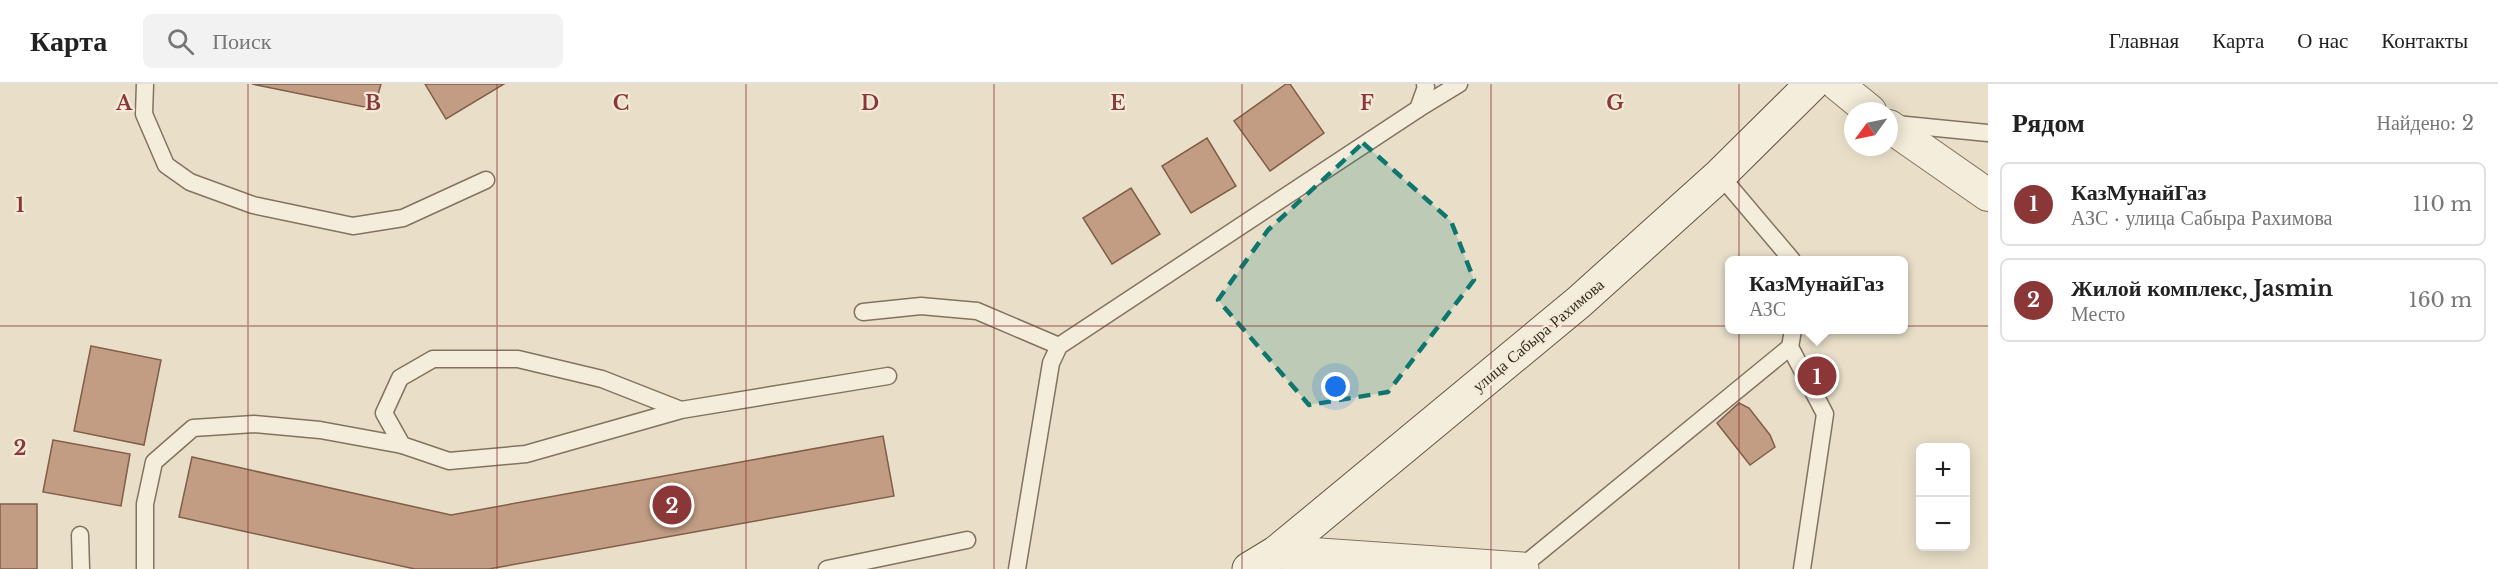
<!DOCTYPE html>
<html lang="ru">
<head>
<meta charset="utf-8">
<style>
  :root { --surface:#fff; --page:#f2f2f2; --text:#222; --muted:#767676; --line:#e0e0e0; --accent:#8b3738 }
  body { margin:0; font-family:"Libre Baskerville",serif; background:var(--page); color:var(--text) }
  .controls { position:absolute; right:18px; bottom:18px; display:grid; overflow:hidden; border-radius:9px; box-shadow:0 3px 15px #0003 }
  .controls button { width:54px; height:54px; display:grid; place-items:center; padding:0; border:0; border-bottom:2px solid var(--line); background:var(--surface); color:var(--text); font:30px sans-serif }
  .compass { position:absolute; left:1844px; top:18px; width:54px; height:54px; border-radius:50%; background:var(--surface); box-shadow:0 3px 15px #0003; rotate:237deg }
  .you { position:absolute; left:1336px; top:303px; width:21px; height:21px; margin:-15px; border:4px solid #fff; border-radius:50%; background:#1a73e8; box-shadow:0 0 0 9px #1a73e833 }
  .badge { display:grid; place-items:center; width:39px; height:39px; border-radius:50%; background:var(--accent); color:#fff; font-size:20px; font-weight:700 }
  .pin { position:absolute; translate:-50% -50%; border:3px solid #fff; box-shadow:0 2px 6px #0006 }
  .popup { position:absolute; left:1725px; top:172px; width:183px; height:78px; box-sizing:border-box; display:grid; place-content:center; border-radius:9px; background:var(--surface); filter:drop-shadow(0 2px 4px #0005); font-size:20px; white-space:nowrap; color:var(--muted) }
  .popup b { font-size:22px; color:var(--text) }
  .popup::after { content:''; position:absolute; left:50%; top:100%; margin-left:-12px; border:12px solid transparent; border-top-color:var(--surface) }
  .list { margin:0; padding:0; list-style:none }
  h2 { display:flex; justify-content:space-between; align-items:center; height:78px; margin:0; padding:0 24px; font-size:26px }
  h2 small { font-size:20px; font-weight:400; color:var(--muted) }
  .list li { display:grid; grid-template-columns:39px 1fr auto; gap:18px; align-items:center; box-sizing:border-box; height:84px; margin:0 12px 12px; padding:0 12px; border:2px solid var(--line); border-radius:9px }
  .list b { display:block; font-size:22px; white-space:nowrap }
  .list p { margin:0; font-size:20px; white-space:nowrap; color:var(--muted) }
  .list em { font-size:20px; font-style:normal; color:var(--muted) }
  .icon { flex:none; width:33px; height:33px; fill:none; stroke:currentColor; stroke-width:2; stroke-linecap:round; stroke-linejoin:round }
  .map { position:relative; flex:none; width:1988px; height:485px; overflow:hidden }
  header { display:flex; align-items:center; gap:36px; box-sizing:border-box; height:84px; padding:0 30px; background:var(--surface); border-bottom:2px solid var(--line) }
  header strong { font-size:28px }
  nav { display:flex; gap:33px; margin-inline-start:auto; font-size:21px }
  .search { width:420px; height:54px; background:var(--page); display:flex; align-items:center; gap:15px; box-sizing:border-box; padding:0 21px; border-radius:9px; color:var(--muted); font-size:22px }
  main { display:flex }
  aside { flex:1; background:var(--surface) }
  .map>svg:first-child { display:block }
  .building { fill:#c39d83; stroke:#805e48; stroke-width:1.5 }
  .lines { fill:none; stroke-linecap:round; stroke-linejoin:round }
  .service-casing { stroke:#83725f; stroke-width:19 }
  .minor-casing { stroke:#83725f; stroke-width:34 }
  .tertiary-casing { stroke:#83725f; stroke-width:35 }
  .secondary-casing { stroke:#655443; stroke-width:35 }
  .service { stroke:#f5eddb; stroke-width:16 }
  .minor { stroke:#f5eddb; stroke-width:32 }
  .tertiary { stroke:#f5eddb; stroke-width:33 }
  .secondary { stroke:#f5eddb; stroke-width:33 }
  .marked { fill:#0f766e; fill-opacity:0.2; stroke:#0f766e; stroke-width:4.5; stroke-dasharray:12 8; stroke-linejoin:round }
  .grid { fill:none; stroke:#8b3738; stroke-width:1.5; stroke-opacity:0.55 }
  .labels { text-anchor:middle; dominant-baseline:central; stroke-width:4.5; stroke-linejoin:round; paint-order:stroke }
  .street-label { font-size:16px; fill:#362b21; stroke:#f2ead7 }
  .grid-label { font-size:20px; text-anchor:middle; font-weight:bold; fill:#8b3738; stroke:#f2ead7; stroke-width:4.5; stroke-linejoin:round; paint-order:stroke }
</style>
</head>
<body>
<header>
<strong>Карта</strong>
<div class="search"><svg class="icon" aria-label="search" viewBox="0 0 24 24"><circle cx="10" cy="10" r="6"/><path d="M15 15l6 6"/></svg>Поиск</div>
<nav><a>Главная</a><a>Карта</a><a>О нас</a><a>Контакты</a></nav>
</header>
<main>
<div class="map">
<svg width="1988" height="485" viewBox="0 0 1988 485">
  <rect width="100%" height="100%" fill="#e9dfc9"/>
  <g class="building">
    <path d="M 252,0 L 381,0 L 374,25 Z"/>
    <path d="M 425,0 L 504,0 L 446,35 Z"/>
    <path d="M 1286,0 L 1290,0 L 1324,49 L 1270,87 L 1234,37 Z"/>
    <path d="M 1207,54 L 1236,102 L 1191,129 L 1162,82 Z"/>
    <path d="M 1131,104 L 1160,150 L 1112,180 L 1083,134 Z"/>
    <path d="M 91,262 L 161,276 L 144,361 L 74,347 Z"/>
    <path d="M 1739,319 L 1749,324 L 1770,351 L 1775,363 L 1750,381 L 1717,339 Z"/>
    <path d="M 883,352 L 894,412 L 489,485 L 415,485 L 179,433 L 192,373 L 451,431 Z"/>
    <path d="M 53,356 L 130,370 L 121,422 L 43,408 Z"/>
    <rect x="0" y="420" width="37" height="65"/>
  </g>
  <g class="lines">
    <g class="service-casing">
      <g id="service">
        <path d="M 145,0 L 144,30 L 166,81 L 190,98 L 253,121 L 353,142 L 403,134 L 486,96"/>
        <path d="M 1418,25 L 1459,0"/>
        <path d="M 1896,40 L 1988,49"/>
        <path d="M 1720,91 L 1792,176"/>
        <path d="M 863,228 L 921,222 L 977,227 L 1059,262"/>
        <path d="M 1793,246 L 1790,263 L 1825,330 L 1802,485"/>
        <path d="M 681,326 L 602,295 L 518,275 L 433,275 L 400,294 L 384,329 L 402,361 L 449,377 L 526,370 L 681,326 L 888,292"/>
        <path d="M 80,451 L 81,485"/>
        <path d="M 145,485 L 145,420 L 154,378 L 193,344 L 254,340 L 320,346 L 402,361"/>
        <path d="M 827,485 L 967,456"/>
        <path d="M 1017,485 L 1051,279 L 1059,262 L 1418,25 L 1426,3 L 1425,0"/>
        <path d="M 1519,485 L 1790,263"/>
      </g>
    </g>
    <g class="minor-casing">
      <g id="minor">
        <path d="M 1837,0 L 1870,27"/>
        <path d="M 1889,42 L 1988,111"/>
      </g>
    </g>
    <g class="tertiary-casing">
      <path id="tertiary" d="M 1277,468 L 1522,485"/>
    </g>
    <g class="secondary-casing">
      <path id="secondary" d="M 1249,485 L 1277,468 L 1579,218 L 1720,91 L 1812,0"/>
    </g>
    <use href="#service" class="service"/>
    <use href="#minor" class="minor"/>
    <use href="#tertiary" class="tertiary"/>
    <use href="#secondary" class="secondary"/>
  </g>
  <path class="marked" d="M 1363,59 L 1451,137 L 1474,196 L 1388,308 L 1309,321 L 1218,216 L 1268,146 Z"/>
  <path class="grid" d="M 248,0 L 248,485M 497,0 L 497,485M 746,0 L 746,485M 994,0 L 994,485M 1242,0 L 1242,485M 1491,0 L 1491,485M 1739,0 L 1739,485M 0,242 L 1988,242"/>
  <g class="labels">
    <g class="street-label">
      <text transform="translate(1538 251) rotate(-40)">улица Сабыра Рахимова</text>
    </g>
  </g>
  <g class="grid-label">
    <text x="124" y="26">A</text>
    <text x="373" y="26">B</text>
    <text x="621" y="26">C</text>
    <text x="870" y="26">D</text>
    <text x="1118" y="26">E</text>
    <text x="1367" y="26">F</text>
    <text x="1615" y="26">G</text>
    <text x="20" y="128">1</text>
    <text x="20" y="371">2</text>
  </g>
</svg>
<div class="controls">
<button>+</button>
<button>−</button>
</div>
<svg class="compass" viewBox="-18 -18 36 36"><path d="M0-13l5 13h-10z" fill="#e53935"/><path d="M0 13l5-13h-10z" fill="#767676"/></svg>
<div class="you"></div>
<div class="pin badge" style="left:1817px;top:292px">1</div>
<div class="popup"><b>КазМунайГаз</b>АЗС</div>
<div class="pin badge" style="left:672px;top:421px">2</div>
</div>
<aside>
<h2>Рядом<small>Найдено: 2</small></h2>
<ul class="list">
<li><span class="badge">1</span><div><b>КазМунайГаз</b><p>АЗС · улица Сабыра Рахимова</p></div><em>110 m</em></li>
<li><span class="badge">2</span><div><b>Жилой комплекс, Jasmin</b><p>Место</p></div><em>160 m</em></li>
</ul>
</aside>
</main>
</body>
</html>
